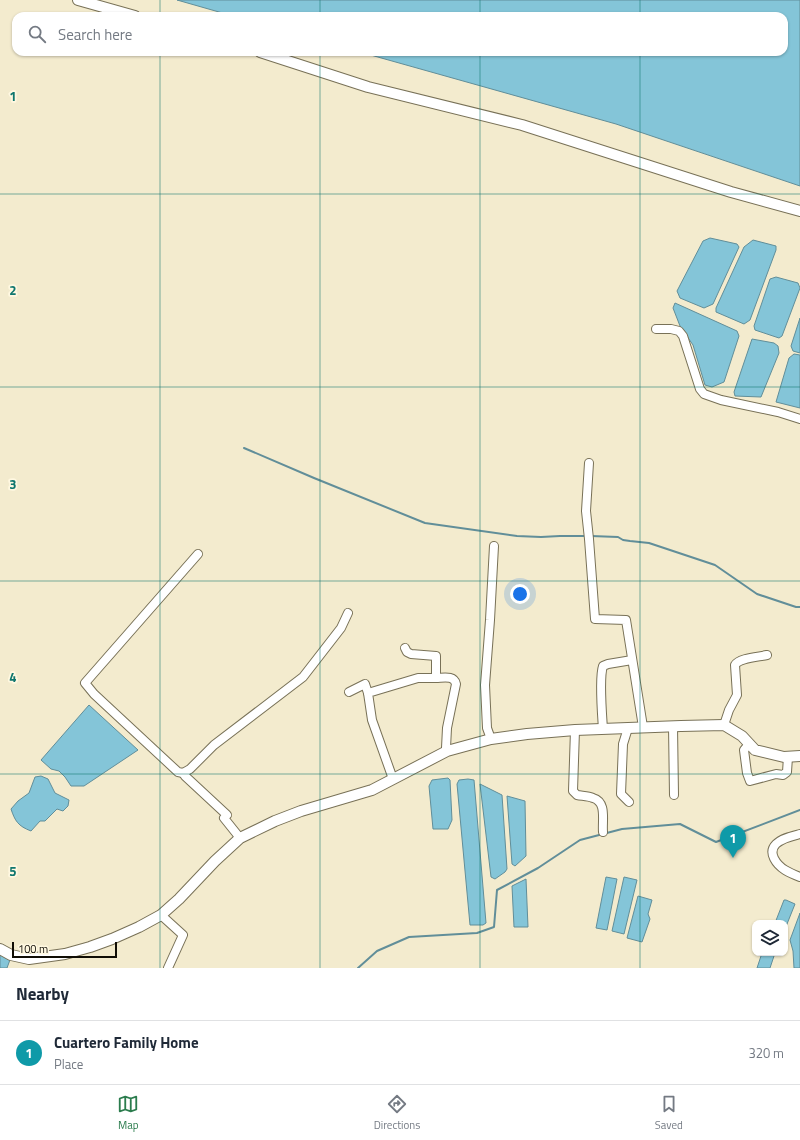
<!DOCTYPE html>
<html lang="en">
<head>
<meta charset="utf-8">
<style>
  :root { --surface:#fff; --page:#f6f6f7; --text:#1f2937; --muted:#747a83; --line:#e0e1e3; --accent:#2b7c4d }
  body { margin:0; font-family:"Titillium Web",sans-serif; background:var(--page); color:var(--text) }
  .controls { position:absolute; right:12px; bottom:12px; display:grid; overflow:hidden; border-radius:8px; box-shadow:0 1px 3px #0004 }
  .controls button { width:36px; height:36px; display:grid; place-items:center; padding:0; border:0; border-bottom:1px solid var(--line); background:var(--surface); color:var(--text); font:20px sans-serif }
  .scale { position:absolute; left:12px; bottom:10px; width:105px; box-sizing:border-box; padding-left:4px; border:2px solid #100d05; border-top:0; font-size:11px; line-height:14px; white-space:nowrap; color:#100d05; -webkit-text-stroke:3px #fff8e1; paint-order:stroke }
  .you { position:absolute; left:520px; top:594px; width:14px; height:14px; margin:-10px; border:3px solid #fff; border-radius:50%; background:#1a73e8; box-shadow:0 0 0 6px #1a73e833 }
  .badge { display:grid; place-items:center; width:26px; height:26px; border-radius:50%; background:var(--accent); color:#fff; font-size:13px; font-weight:700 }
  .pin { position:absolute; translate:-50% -33px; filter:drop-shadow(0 1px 2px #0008) }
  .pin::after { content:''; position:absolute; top:21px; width:14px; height:12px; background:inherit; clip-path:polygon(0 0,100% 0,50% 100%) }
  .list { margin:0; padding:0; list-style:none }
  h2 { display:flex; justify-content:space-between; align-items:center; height:52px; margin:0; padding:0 16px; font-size:17px }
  h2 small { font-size:13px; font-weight:400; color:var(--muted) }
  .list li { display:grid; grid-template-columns:26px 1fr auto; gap:12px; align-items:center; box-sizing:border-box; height:64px; padding:0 16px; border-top:1px solid var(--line) }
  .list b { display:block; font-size:15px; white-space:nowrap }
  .list p { margin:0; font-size:13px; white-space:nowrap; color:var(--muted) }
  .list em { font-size:13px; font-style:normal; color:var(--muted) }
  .icon { flex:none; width:22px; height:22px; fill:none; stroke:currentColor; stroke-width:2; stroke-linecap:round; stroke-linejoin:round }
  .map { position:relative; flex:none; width:800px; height:968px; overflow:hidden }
  .search { position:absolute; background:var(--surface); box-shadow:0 1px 3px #0004; left:12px; right:12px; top:12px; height:44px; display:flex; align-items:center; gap:10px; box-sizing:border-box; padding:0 14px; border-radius:12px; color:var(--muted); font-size:15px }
  .sheet { height:116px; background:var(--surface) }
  nav { display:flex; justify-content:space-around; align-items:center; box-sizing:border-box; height:56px; border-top:1px solid var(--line); background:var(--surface); font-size:11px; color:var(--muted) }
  nav a { display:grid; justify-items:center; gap:2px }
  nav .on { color:var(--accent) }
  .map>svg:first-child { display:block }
  .water { fill:#84c5d8; stroke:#618e99 }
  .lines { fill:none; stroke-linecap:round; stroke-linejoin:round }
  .stream { stroke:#618e99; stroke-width:2 }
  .minor-casing { stroke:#787157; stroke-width:10 }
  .tertiary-casing { stroke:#787157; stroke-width:12 }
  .minor { stroke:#fff; stroke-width:8 }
  .tertiary { stroke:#fff; stroke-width:10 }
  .grid { fill:none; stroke:#0f766e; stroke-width:1; stroke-opacity:0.55 }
  .grid-label { font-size:13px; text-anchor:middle; font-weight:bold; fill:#0f766e; stroke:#fff8e1; stroke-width:3.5; stroke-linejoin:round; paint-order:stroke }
</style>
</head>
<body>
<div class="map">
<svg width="800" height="968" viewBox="0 0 800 968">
  <rect width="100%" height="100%" fill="#f3ebce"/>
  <g class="water">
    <path d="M 177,0 L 800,0 L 800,186 L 616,124 L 360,52 L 784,52 L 784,16 L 233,16 Z"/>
    <path d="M 710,238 L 737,244 L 739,247 L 713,304 L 704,308 L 680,298 L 677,291 L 703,241 Z"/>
    <path d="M 753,240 L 776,246 L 776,250 L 750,320 L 744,324 L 716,312 L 716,308 L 744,247 Z"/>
    <path d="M 776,277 L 798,283 L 800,288 L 782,336 L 779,338 L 755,330 L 754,326 L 770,279 Z"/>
    <path d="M 675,303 L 737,331 L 739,336 L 724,382 L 712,387 L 705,385 L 693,345 L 680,326 L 673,308 Z"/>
    <path d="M 800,318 L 800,353 L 793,351 L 791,346 Z"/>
    <path d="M 752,339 L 774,343 L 778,346 L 779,353 L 761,397 L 735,396 L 734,392 Z"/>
    <path d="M 794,354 L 800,355 L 800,408 L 776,402 L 789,358 Z"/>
    <path d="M 89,705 L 138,750 L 84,786 L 71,786 L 65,777 L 59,771 L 51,769 L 41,760 Z"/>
    <path d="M 41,776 L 48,779 L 55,793 L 69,800 L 68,806 L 63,811 L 57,809 L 45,821 L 40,821 L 31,831 C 18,826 15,821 11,809 L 18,801 L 29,793 L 35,777 Z"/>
    <path d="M 448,778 L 450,780 L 452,820 L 448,829 L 433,829 L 429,786 L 432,780 Z"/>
    <path d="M 468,779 L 474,780 L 486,923 L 483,925 L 470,925 L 457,784 L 459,780 Z"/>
    <path d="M 480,784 L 502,795 L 507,869 L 505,872 L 495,879 L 491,877 Z"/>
    <path d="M 507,796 L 525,801 L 526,856 L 515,866 L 512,864 Z"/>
    <path d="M 606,877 L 617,879 L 607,930 L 596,928 Z"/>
    <path d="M 624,877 L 637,880 L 624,934 L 612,931 Z"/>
    <path d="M 526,879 L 528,927 L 514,927 L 512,886 Z"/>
    <path d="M 638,896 L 652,900 L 648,914 L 650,919 L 642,942 L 627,938 Z"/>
    <path d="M 784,900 L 786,900 L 795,904 L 785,929 L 785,923 L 775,923 Z"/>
    <path d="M 800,913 L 800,968 L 794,968 L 793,951 L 790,940 Z"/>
    <path d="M 0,952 L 11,957 L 7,968 L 0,968 Z"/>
    <path d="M 762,953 L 775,953 L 770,968 L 757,968 Z"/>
  </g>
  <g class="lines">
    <g class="stream">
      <path d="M 244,448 L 314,478 L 425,523 L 517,536 L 541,537 L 560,536 L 586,536"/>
      <path d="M 591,536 L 618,537 L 623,540 L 630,541 L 649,543 L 715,565 L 757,594 L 796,607 L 800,607"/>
      <path d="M 358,968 L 377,951 L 409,937 L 477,933 L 494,927 L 497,890 L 538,868 L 580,840 L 622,829 L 680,824 L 716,842 L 800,810"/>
    </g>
    <g class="minor-casing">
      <g id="minor">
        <path d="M 656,329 L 671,329 L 679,331 L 683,336 L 700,389 L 704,394 L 721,400 L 778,412 L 800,419"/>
        <path d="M 589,463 L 586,511 L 589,539 L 595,619 L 626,620 L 643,727"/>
        <path d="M 405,648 L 407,652 L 411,654 L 436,656 L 436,678 C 443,678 454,675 456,684 L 447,728 L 446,748 L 447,751"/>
        <path d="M 349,692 L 365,684 L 368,693"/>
        <path d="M 724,725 L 729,710 L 737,695 L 735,665 C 739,658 758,657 767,655"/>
        <path d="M 673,726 L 674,795"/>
        <path d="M 628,728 L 623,744 L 621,794 L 629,802"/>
        <path d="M 603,729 C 602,714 599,678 603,666 L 608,664 L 632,660"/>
        <path d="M 575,730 L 573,791 L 577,795 C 582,796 588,796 593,798 C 607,802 602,820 603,832"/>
        <path d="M 491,739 L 487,728 L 485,685 L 490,620 L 494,546"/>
        <path d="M 749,744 L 744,750 L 747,773 L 750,781 L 776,774 L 783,775 L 787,772 L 788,757"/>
        <path d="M 183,773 L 178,772 L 94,694 L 85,683 L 198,554"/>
        <path d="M 393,779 L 372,720 L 368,693 L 418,678 L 436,678"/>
        <path d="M 800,834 C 792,836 782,838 776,844 C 767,853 777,865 785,870 C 790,873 795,875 800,877"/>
        <path d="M 240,838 L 224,818 L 227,815 L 185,776 L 183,773 L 190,769 L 214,745 L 303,677 L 341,628 L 348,613"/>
        <path d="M 161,915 L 183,935 L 168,968"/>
      </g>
    </g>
    <g class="tertiary-casing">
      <g id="tertiary">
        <path d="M 78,0 L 135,16"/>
        <path d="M 260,52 L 368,87 L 522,125 L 731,192 L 800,211"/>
        <path d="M 0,949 L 11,955 L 29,959 L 65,954 L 90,947 L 112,939 L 139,927 L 161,915 L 179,899 L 215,861 L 240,838 L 275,821 L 301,811 L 372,790 L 447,751 L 491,739 L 527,734 L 575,730 L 681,726 L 724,725 L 742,736 L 755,750 L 784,757 L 800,756"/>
      </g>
    </g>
    <use href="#minor" class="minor"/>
    <use href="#tertiary" class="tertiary"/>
  </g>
  <path class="grid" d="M 160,0 L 160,16M 320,0 L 320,16M 480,0 L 480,16M 640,0 L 640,16M 160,52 L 160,968M 320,52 L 320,968M 480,52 L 480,968M 640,52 L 640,968M 0,194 L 800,194M 0,387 L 800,387M 0,581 L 800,581M 0,774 L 800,774"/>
  <g class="grid-label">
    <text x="13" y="101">1</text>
    <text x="13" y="295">2</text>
    <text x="13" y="489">3</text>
    <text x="13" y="682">4</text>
    <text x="13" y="876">5</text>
  </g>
</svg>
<div class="controls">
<button><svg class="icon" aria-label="layers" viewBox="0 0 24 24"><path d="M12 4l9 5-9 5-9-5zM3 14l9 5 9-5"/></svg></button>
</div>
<div class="scale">100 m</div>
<div class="you"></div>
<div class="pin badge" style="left:733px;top:858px;background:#0f9aa8">1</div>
<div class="search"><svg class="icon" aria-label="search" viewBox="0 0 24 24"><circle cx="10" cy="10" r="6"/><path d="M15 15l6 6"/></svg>Search here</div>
</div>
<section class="sheet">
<h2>Nearby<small></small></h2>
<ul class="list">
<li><span class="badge" style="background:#0f9aa8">1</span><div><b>Cuartero Family Home</b><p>Place</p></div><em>320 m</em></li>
</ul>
</section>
<nav>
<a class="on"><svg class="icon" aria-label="map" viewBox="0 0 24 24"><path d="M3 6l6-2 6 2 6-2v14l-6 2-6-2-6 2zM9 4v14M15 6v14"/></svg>Map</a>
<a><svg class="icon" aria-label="directions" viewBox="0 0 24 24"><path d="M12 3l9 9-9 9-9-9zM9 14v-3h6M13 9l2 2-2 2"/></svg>Directions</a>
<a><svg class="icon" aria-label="saved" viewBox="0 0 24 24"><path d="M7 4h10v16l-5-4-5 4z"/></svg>Saved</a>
</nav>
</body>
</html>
